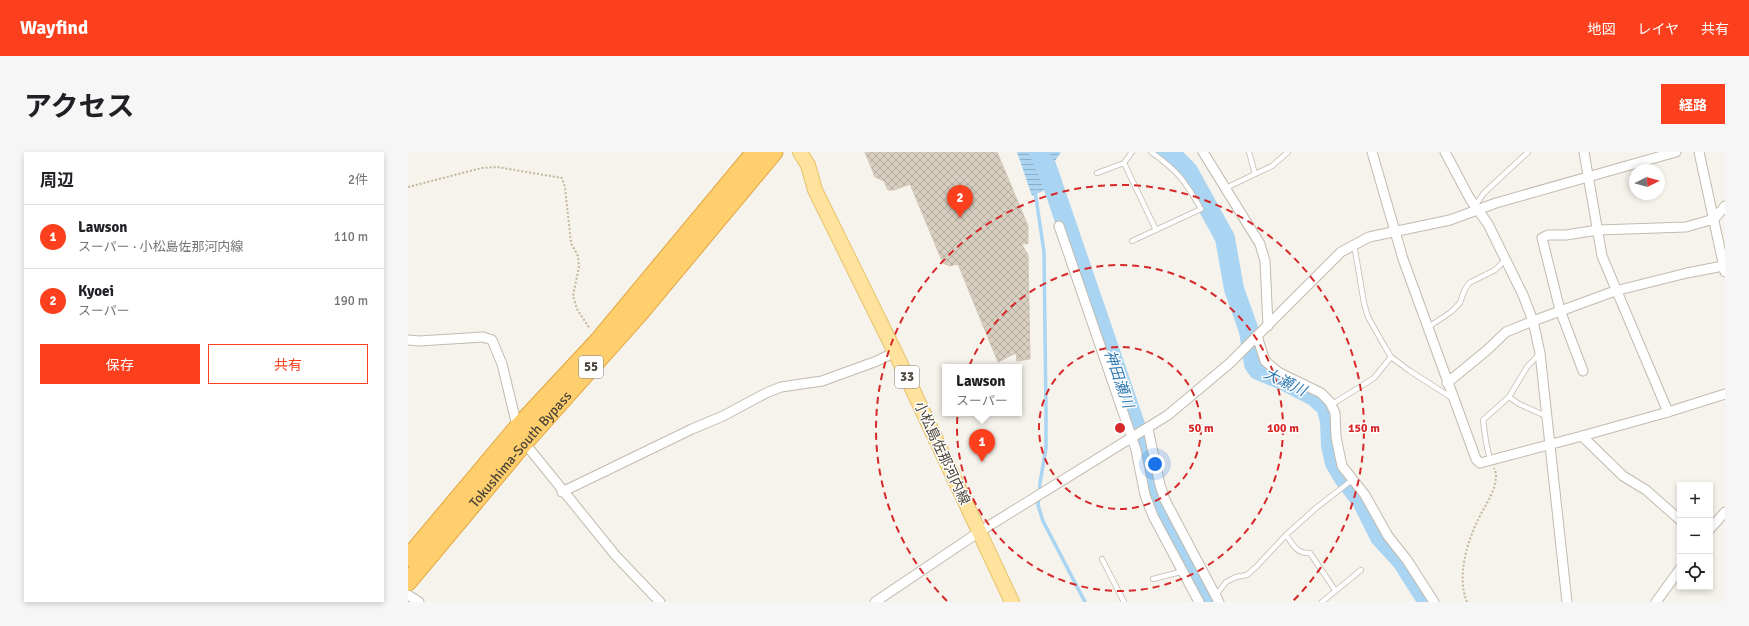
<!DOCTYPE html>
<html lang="ja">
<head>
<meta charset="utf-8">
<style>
  :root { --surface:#fff; --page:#f6f6f6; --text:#202124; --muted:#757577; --line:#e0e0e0; --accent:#fc3f1d }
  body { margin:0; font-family:Signika,"Noto Sans JP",sans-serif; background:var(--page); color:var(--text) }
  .controls { position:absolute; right:12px; bottom:12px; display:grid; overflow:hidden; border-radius:0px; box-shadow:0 2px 6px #0003 }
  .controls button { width:36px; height:36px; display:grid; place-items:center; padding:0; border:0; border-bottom:1px solid var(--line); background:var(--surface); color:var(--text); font:20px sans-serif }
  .compass { position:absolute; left:1221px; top:12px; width:36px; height:36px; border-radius:50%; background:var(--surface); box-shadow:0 2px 6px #0003; rotate:85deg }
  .you { position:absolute; left:747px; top:312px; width:14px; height:14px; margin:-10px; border:3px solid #fff; border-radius:50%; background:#1a73e8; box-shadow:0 0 0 6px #1a73e833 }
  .badge { display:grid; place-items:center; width:26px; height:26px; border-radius:50%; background:var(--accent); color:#fff; font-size:13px; font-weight:700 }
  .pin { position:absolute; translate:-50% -33px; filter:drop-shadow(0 1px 2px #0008) }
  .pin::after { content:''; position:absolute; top:21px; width:14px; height:12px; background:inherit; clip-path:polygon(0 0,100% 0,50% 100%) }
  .popup { position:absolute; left:534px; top:212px; width:80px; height:52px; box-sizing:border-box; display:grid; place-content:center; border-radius:0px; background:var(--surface); filter:drop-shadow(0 1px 3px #0005); font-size:13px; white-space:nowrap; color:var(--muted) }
  .popup b { font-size:15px; color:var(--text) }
  .popup::after { content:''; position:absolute; left:50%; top:100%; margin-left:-8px; border:8px solid transparent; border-top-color:var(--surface) }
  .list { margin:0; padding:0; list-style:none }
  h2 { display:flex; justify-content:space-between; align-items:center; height:52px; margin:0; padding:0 16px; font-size:17px }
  h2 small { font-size:13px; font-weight:400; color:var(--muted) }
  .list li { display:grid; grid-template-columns:26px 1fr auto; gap:12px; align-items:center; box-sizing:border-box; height:64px; padding:0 16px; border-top:1px solid var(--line) }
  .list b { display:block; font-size:15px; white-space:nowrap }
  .list p { margin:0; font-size:13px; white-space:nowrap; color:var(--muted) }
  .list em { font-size:13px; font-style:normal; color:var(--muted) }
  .actions { display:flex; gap:8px; padding:12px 16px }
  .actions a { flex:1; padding:9px 0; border:1px solid var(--accent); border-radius:0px; text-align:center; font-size:14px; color:var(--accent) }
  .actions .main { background:var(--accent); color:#fff }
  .icon { flex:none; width:22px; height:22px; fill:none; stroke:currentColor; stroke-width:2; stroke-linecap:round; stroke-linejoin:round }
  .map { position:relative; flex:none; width:1317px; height:450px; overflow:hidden; border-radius:0px }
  header { display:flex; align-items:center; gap:24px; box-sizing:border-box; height:56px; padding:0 20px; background:var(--accent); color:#fff }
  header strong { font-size:19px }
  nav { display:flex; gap:22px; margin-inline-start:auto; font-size:14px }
  .intro { display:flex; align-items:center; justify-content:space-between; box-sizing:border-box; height:96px; padding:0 24px }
  h1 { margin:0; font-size:28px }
  .button { padding:10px 18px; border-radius:0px; background:var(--accent); color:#fff; font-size:14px; font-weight:700 }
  main { display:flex; gap:24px; padding:0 24px }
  aside { flex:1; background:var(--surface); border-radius:0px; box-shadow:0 2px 6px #0003 }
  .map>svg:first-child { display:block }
  .water { fill:url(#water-rules) }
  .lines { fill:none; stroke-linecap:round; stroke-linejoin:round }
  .stream { stroke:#a9d4f2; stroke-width:3.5 }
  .river { stroke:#a9d4f2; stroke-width:20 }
  .building { fill:url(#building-cross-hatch); stroke:#d3c7b4 }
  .lane-casing { stroke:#c2bbae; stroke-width:6 }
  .street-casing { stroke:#c2bbae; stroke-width:11 }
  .primary-casing { stroke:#e6c16a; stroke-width:16 }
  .highway-casing { stroke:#e0a43c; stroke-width:19 }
  .path { stroke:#c4b79f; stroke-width:2; stroke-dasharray:2 2; stroke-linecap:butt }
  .lane { stroke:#fff; stroke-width:4.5 }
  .street { stroke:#fff; stroke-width:9 }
  .primary { stroke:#ffe39c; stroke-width:14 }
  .highway { stroke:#ffcf6e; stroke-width:17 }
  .ring { fill:none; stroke:#d62828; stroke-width:2; stroke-dasharray:7 5 }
  .labels { text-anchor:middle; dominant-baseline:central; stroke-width:3; stroke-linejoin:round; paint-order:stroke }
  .shield { fill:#fff; stroke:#817c74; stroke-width:1 }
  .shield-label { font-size:13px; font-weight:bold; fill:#4b4439 }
  .street-label { font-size:14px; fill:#4b4439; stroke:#fff }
  .water-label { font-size:15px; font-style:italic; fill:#2e7ab2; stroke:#fff }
  .centre { fill:#d62828; stroke:#fff; stroke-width:2 }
  .ring-label { font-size:12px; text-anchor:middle; font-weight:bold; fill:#d62828; stroke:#fff; stroke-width:3; stroke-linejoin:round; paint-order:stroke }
</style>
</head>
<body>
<header>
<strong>Wayfind</strong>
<nav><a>地図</a><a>レイヤ</a><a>共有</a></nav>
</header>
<div class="intro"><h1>アクセス</h1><a class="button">経路</a></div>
<main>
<aside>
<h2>周辺<small>2件</small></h2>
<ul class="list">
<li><span class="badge">1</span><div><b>Lawson</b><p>スーパー · 小松島佐那河内線</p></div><em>110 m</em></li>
<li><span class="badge">2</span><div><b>Kyoei</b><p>スーパー</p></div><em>190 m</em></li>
</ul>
<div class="actions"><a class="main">保存</a><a>共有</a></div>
</aside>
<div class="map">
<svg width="1317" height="450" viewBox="0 0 1317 450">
  <defs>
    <pattern id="water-rules" width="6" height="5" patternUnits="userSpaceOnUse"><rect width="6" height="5" fill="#a9d4f2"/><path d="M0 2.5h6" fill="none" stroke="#8caec5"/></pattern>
    <pattern id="building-cross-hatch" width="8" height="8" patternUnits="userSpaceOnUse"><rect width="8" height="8" fill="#d8cfc1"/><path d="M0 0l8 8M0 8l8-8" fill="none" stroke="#b1aa9e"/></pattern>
  </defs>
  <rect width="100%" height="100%" fill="#f6f3ec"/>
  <path class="water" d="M 609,0 L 653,0 L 647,9 L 654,29 L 639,33 L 635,39 L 624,44 Z"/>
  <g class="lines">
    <path class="stream" d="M 627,39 L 636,100 L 638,259 L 638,296 L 632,331 L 630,353 L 635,369 L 677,450"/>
    <g class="river">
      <path d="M 631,0 L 641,22 L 733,290 L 742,335 L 758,375 L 799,450"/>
      <path d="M 757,0 L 767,6 L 780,19 L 817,86 L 826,137 L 841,179 L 846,212 L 850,218 L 877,229 L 906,244 L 918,255 L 922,269 L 923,294 L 927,311 L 936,326 L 954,349 L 972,385 L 994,409 L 1020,450"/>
    </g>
  </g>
  <path class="building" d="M 457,0 L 589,0 L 620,74 L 620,92 L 613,91 L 620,103 L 622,207 L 609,209 L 608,201 L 590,210 L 550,112 L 542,114 L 535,111 L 502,32 L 486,38 L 480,38 L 476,29 L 467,25 Z"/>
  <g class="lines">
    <g class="lane-casing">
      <g id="lane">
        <path d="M 716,11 L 724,0"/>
        <path d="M 689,21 L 716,11 L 748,78"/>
        <path d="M 847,22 L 864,14 L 880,0"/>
        <path d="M 818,36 L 847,22 L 841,0"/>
        <path d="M 1067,54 L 1076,41 L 1120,0"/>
        <path d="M 724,89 L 793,57 C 777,29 770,19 743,0"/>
        <path d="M 946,92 L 956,151 L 960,165 L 977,195 L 983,205 L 1002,219 L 1044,246"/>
        <path d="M 1019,176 L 1043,160 L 1052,151 L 1056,139 L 1061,131 L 1087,118 L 1097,108"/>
        <path d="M 1101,245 L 1111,252 L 1138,264"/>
        <path d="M 923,253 L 966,226 L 983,205"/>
        <path d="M 1082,308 L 1078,290 L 1075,268 L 1101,245 L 1119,215 L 1132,201"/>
        <path d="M 878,383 C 885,393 889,402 902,401 L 927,438"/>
        <path d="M 694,407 L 716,450"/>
        <path d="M 745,427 L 776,419"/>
        <path d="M 808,443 L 818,430 L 828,425 L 839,423 L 848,415 L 878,383 L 908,356 L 944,328"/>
        <path d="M 914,450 L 953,418"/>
      </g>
    </g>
    <g class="street-casing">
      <g id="street">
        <path d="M 795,0 L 852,92 L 857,109 L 860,174"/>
        <path d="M 964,0 L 995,107 L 1068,307 L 1072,311 L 1174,284 L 1215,324 L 1238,338 L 1272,368"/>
        <path d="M 1037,0 L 1062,47 L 1080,72 L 1115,143 L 1125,169 L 1132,201 L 1159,450"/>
        <path d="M 1176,0 L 1194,104 L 1260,260"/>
        <path d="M 1291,0 L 1317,120"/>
        <path d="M 651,74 L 728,298 L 737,343 L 745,364 L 791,450"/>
        <path d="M 849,184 L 857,209 L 870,220 L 913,241 L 922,250 L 927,261 L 928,285 L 934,314 L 957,343 L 980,384 L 999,408 L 1026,450"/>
        <path d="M 0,188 L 11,189 L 75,185 L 84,188 L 94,212 L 110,278"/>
        <path d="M 1175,219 L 1152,158 L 1134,86 L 1140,83 L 1158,83 L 1190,78 L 1278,75 L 1306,67 L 1317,54"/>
        <path d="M 1039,231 L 1078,199 L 1098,180 L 1125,169 L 1207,139 L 1279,121 L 1315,114"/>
        <path d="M 740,277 L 752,333 L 757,348 L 811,450"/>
        <path d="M 1174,284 L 1260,260 L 1317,242"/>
        <path d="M 115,289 L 208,404 L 252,450"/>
        <path d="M 154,340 L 284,277 L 315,264 L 358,241 L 373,235 L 414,229 L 469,209 L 487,200"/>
        <path d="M 1302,377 L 1317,360"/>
        <path d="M 0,443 L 11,450"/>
        <path d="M 467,450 L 571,380 L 760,263 L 822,211 L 933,100 L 961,85 L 1042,68 L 1088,51 L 1268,0"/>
        <path d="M 1248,450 L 1272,417"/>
      </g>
    </g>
    <g class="primary-casing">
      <path id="primary" d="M 392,0 L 400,13 L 407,38 L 487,200 L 604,450"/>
    </g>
    <g class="highway-casing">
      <g id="highway">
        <path d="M 0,406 L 109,276 L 190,189 L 347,0"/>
        <path id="s1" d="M 0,430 L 116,291 L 231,162 L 366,0"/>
      </g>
    </g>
    <g class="path">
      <path d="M 0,35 L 74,16 L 89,15 L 154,26 L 157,35 L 163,91 L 170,104 L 171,115 L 165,144 L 169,157 L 182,177"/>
      <path d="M 1059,450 C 1049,426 1058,393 1069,370 C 1075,356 1094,332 1086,316"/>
    </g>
    <use href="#lane" class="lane"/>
    <use href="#street" class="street"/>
    <use href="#primary" class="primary"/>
    <use href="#highway" class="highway"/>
  </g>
  <g class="ring">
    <circle cx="712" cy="276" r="81"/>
    <circle cx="712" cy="276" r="163"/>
    <path d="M539 449A244 244 0 1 1 885 449"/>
  </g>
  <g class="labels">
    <g class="shield">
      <rect x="171" y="204" width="24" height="22" rx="3"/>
      <rect x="487" y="214" width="24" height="22" rx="3"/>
    </g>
    <g class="shield-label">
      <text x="183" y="215">55</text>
      <text x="499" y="225">33</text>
    </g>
    <g class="street-label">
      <text stroke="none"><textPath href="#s1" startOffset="174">Tokushima-South Bypass</textPath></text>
      <text transform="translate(534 301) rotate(65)">小松島佐那河内線</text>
    </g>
    <g class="water-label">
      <text transform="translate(711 227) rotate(71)">神田瀬川</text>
      <text transform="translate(877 230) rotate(26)">大瀬川</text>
    </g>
  </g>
  <circle cx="712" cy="276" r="6" class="centre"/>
  <g class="ring-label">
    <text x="793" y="280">50 m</text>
    <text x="875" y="280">100 m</text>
    <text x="956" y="280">150 m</text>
  </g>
</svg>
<div class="controls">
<button>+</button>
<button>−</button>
<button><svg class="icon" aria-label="locate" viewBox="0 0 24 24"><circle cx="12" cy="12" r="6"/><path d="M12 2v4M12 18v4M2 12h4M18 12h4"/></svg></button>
</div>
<svg class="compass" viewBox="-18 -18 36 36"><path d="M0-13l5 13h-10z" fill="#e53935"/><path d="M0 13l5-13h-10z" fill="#757577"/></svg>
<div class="you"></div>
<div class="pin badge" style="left:574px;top:310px">1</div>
<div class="popup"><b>Lawson</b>スーパー</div>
<div class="pin badge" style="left:552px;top:66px">2</div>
</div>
</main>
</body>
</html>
